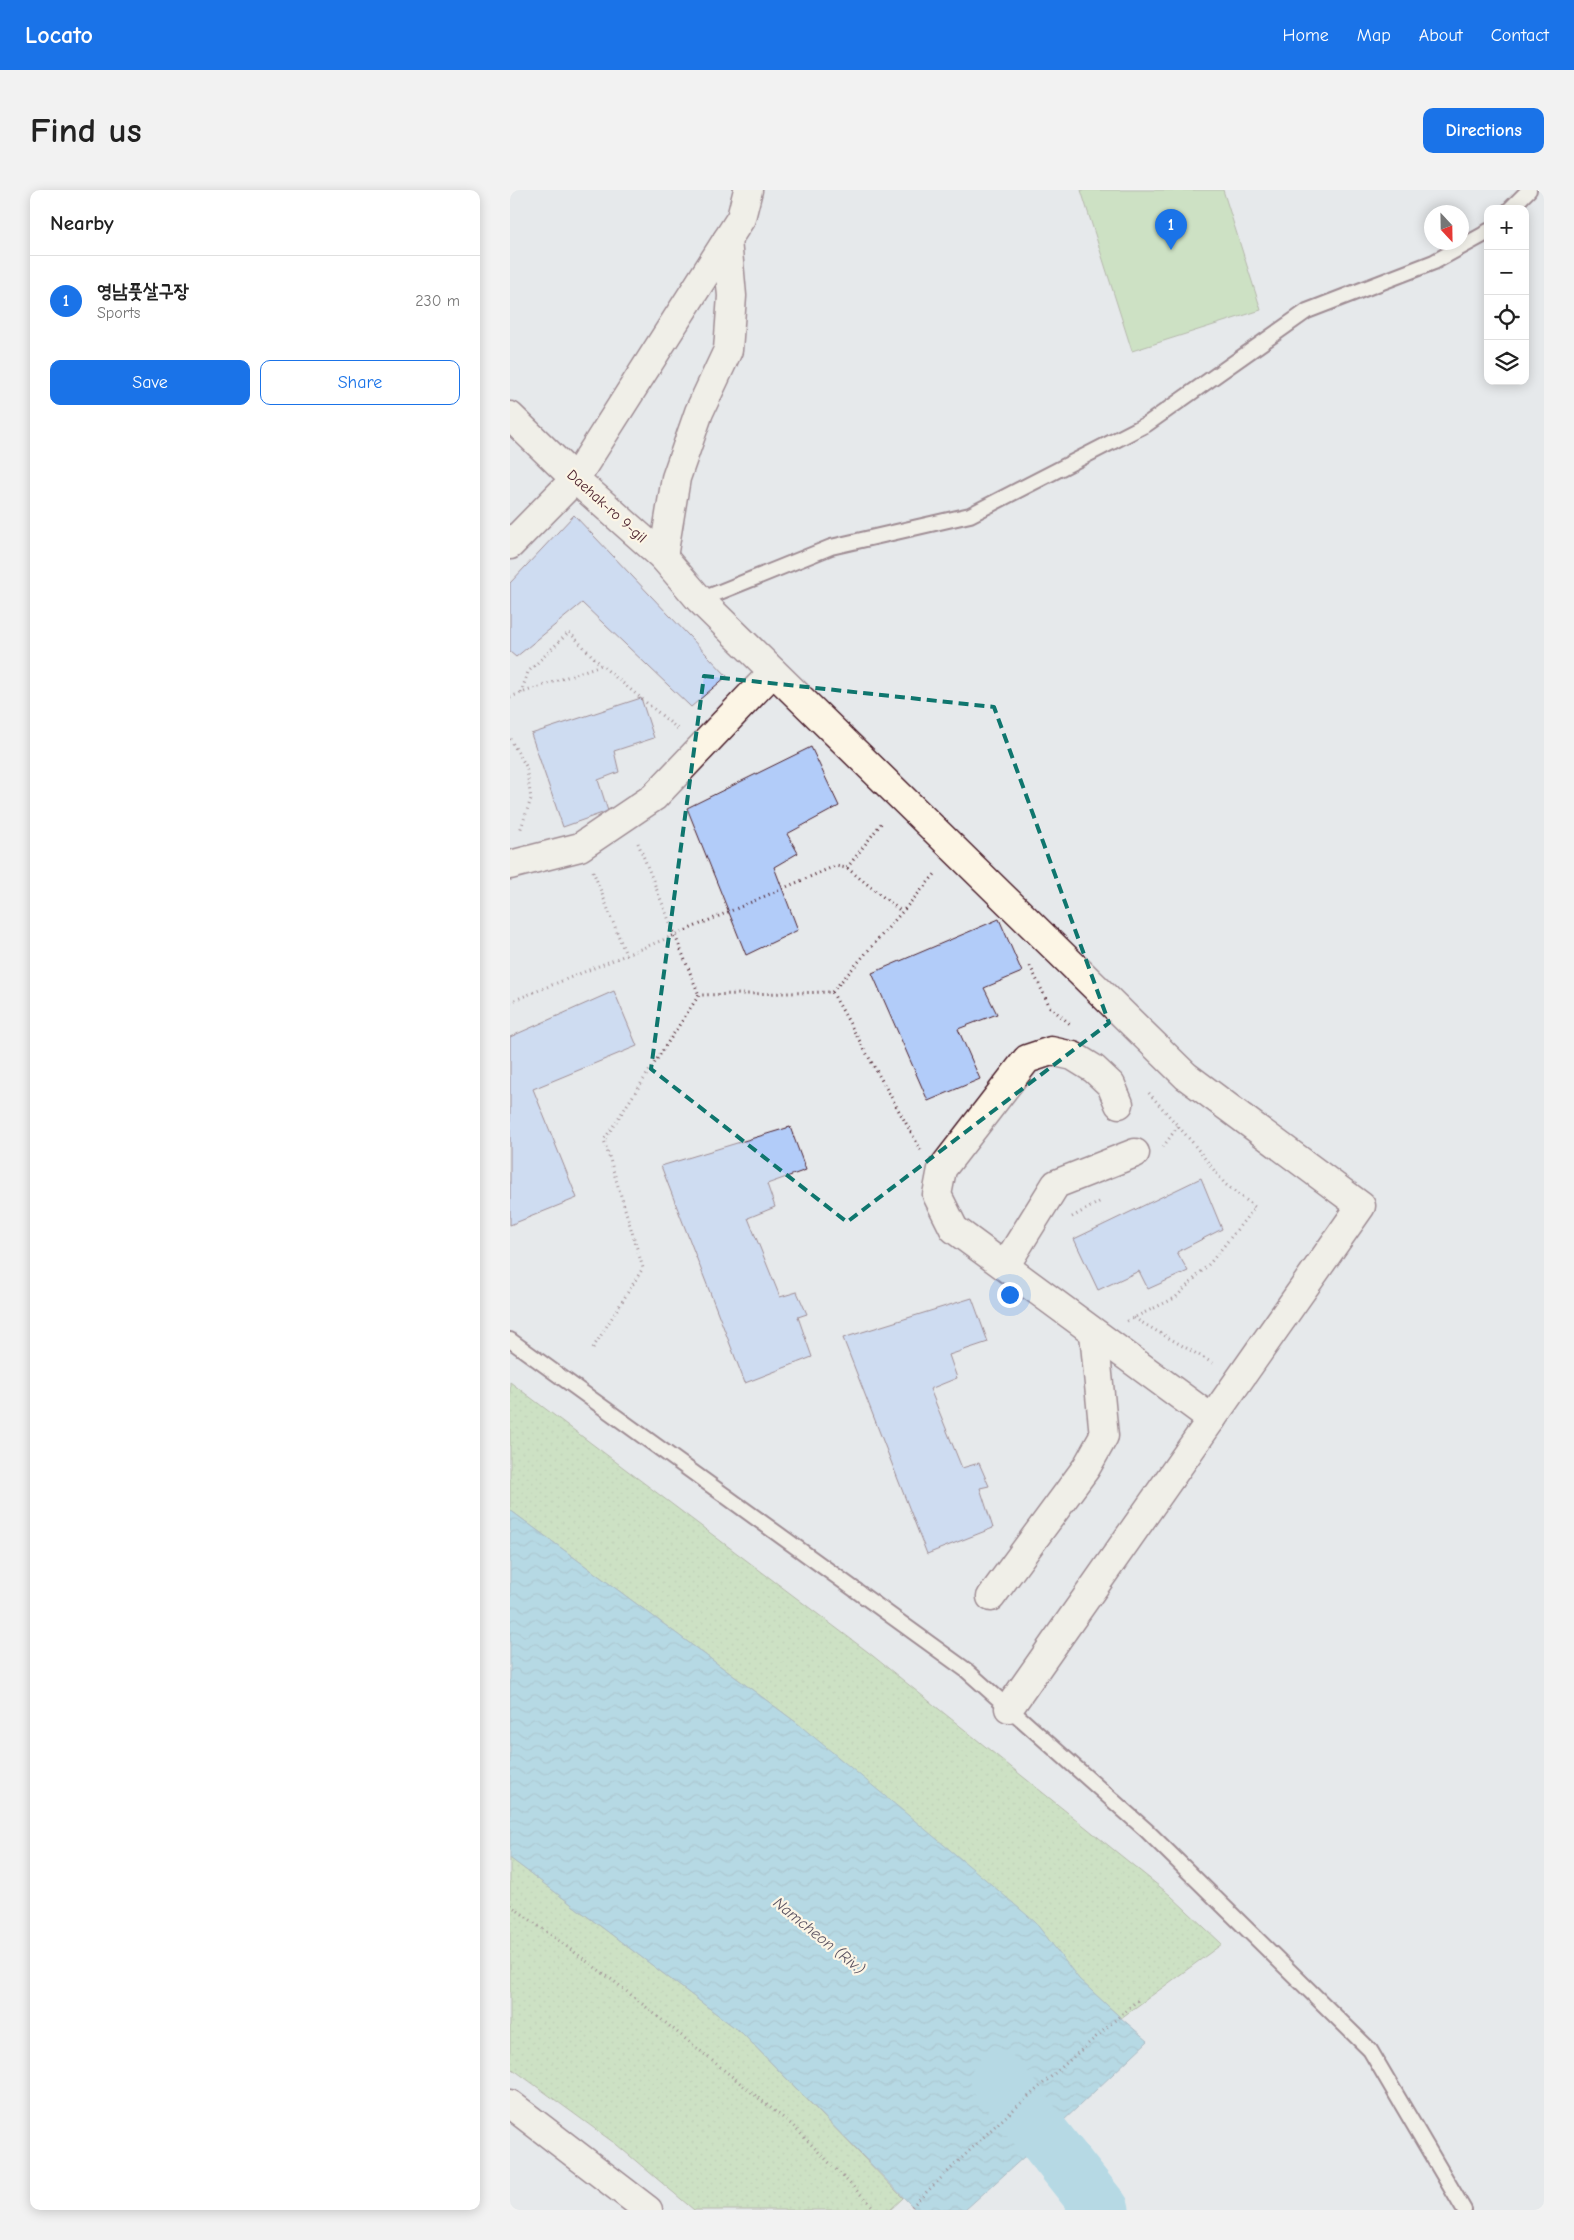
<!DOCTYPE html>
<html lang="en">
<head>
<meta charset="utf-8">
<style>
  :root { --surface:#fff; --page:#f2f2f2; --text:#222; --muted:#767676; --line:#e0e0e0; --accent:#1a73e8 }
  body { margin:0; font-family:"Comic Neue","Poor Story",sans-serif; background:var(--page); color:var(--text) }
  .controls { position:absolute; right:15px; top:15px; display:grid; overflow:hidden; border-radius:10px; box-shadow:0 2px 12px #0003 }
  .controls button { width:45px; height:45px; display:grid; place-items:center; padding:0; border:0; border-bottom:1px solid var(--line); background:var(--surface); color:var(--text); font:25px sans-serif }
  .compass { position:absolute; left:914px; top:15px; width:45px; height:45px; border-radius:50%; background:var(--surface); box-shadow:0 2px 12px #0003; rotate:158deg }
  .you { position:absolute; left:499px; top:1104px; width:18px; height:18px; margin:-12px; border:4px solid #fff; border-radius:50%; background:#1a73e8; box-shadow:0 0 0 8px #1a73e833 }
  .badge { display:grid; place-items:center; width:32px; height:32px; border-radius:50%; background:var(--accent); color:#fff; font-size:16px; font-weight:700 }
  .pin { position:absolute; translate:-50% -41px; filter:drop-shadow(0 1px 2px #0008) }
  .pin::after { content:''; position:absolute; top:26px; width:18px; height:15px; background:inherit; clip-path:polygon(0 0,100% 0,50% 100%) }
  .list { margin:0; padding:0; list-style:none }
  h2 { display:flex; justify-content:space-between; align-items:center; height:65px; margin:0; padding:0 20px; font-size:21px }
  h2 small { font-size:16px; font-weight:400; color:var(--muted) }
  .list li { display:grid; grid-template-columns:32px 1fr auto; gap:15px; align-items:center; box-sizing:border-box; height:90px; padding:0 20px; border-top:1px solid var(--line) }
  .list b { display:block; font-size:19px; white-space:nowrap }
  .list p { margin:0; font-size:16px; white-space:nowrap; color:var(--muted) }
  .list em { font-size:16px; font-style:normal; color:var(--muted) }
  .actions { display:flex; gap:10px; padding:15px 20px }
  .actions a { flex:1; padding:11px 0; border:1px solid var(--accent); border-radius:10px; text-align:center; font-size:18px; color:var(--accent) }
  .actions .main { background:var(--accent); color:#fff }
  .icon { flex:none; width:28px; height:28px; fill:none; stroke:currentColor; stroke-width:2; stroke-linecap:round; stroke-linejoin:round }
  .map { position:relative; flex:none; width:1034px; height:2020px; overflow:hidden; border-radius:10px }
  header { display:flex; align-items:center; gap:30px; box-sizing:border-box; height:70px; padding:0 25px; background:var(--accent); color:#fff }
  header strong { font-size:24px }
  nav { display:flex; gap:28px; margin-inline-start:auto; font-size:18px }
  .intro { display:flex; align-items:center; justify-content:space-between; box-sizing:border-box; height:120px; padding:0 30px }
  h1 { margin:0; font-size:35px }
  .button { padding:12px 22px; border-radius:10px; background:var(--accent); color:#fff; font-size:18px; font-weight:700 }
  main { display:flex; gap:30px; padding:0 30px }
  aside { flex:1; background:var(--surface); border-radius:10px; box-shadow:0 2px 12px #0003 }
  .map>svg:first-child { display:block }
  .park { fill:url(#park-dots); stroke:#7c7c60 }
  .pitch { fill:#afd895; stroke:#7c7c60 }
  .water { fill:url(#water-waves); stroke:#688395 }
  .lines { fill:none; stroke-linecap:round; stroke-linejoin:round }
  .river { stroke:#7cc6dc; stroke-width:55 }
  .building { fill:#b2ccf9; stroke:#4a1f2b }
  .service-casing { stroke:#4a1f2b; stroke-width:18 }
  .minor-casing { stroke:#4a1f2b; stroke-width:31 }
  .path { stroke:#4a1f2b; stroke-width:3; stroke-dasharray:1 4; stroke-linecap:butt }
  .service { stroke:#fcf5e5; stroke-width:14 }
  .minor { stroke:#fcf5e5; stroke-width:28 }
  .marked { fill:none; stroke:#0f766e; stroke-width:4; stroke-dasharray:10 6; stroke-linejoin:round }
  .labels { text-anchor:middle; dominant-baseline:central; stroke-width:4.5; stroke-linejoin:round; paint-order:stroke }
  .street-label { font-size:15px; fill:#4a1f2b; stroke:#fcf5e5 }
  .water-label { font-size:16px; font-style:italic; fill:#595160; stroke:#fcf5e5 }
</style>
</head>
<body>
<header>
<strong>Locato</strong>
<nav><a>Home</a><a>Map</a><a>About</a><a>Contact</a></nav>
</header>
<div class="intro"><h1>Find us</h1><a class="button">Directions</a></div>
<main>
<aside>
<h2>Nearby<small></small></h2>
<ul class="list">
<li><span class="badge">1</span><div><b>영남풋살구장</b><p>Sports</p></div><em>230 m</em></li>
</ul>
<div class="actions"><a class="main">Save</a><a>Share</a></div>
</aside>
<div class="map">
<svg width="1034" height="2020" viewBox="0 0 1034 2020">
  <defs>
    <pattern id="park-dots" width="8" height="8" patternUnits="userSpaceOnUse" patternTransform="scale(1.25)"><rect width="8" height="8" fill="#afd895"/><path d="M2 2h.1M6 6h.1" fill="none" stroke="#98b981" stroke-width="1.8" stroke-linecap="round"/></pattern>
    <pattern id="water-waves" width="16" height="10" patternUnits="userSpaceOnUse" patternTransform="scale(1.25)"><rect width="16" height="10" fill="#7cc6dc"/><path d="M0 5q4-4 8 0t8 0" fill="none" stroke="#68a0b3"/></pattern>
  </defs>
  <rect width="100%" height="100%" fill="#e6e9eb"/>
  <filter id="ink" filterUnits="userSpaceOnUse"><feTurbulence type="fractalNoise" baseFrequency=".02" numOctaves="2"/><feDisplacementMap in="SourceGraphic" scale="10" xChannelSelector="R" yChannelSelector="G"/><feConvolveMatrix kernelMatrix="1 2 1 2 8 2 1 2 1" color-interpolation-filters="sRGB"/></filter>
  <g filter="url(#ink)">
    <g class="park">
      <path d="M 0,1192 L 358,1462 L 660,1705 L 712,1754 L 611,1828 L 287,1533 L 0,1320 Z"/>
      <path d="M 0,1668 L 232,1843 L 393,2008 L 380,2020 L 184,2020 L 107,1955 L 0,1877 Z"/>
    </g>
    <path class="pitch" d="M 571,0 L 713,0 L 751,120 L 622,161 Z"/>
    <path class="water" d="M 0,1320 L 287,1533 L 475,1689 L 525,1732 L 569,1789 L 611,1828 L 638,1851 L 535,1948 L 455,2020 L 406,2020 L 232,1843 L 0,1668 Z"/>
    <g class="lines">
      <path class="river" d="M 488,1889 L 592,2020"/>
    </g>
    <g class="building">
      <path d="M 64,325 L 217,486 L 181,517 L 72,413 L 6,467 L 0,462 L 0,393 Z"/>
      <path d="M 131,508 L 144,548 L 104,561 L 109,582 L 88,590 L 98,621 L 53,637 L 21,544 Z"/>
      <path d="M 301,557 L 329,616 L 277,644 L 288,663 L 264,677 L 288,740 L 236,765 L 177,618 Z"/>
      <path d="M 489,729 L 512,782 L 474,798 L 487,824 L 448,839 L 470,889 L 418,911 L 362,783 Z"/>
      <path d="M 104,801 L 127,856 L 23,899 L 67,1008 L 0,1035 L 0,847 Z"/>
      <path d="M 280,937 L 296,980 L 257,994 L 265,1017 L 238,1028 L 270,1107 L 287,1102 L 297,1124 L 288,1127 L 302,1167 L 235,1193 L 151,976 Z"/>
      <path d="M 691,988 L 712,1039 L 667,1062 L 678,1081 L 638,1099 L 629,1081 L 588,1100 L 564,1049 Z"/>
      <path d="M 462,1108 L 478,1152 L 439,1165 L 447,1188 L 420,1199 L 452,1278 L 469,1273 L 479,1296 L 470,1298 L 483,1338 L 417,1364 L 333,1148 Z"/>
    </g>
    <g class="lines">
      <g class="service-casing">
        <g id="service">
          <path d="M 1000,19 L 1019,0"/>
          <path d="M 190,410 L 321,357 L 460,325 L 637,234 L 797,121 L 924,72 L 973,45 L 978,41"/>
          <path d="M 0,1150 L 456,1480 L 636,1640 L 860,1860 L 954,2020"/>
        </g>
      </g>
      <g class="minor-casing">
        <g id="minor">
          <path d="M 0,226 L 65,289 L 153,367 L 190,410 L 676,886 L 851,1016 L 499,1518"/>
          <path d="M 0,355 L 65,289 L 231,28 L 238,0"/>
          <path d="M 153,367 L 166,288 L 189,222 L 218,160 L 222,106 L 217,50"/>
          <path d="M 0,675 L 70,657 L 144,607 L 263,482"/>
          <path d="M 609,914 L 601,895 L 584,879 L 563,866 L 541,861 L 517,869 L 432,979 L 427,1005 L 444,1039 L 702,1229"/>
          <path d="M 495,1076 L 546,994 L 625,963"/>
          <path d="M 481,1407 L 576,1278 L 594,1246 L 584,1143"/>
          <path d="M 0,1914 L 138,2020"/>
        </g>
      </g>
      <g class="path">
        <path d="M 11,503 L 18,482 L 59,442 L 91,475"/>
        <path d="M 0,507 L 91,475 L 168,539"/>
        <path d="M 0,549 L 16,576 L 21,609 L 10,641"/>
        <path d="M 128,653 L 189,805"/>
        <path d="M 337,678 L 373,631"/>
        <path d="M 83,681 L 116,765"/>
        <path d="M 520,776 L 540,817 L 560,834"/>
        <path d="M 322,802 L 427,682"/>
        <path d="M 0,812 L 165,745 L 325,676 L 337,678 L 392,722"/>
        <path d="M 653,957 L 668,936"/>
        <path d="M 562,1027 L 591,1011"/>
        <path d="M 624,1128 L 706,1175"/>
        <path d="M 617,1131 L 665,1108 L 701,1072 L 745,1017 L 715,994 L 682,952 L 637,901"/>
        <path d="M 83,1158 L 133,1078 L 94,950 L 189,805 L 322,802 L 411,960"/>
        <path d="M 0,1715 L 105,1792 L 282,1935 L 366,2020"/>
        <path d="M 398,2020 L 485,1936 L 628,1810"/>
      </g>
      <use href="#service" class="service"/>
      <use href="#minor" class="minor"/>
    </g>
  </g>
  <path d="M0 0H1034V2020H0ZM 194,486 L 484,517 L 599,833 L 337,1032 L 141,879 Z" fill="#e6e9eb" fill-opacity=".55" fill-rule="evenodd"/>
  <path class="marked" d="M 194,486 L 484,517 L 599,833 L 337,1032 L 141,879 Z"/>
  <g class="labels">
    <g class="street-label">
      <text transform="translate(97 316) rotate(42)">Daehak-ro 9-gil</text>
    </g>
    <g class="water-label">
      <text transform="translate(309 1746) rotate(39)">Namcheon (Riv.)</text>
    </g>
  </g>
</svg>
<div class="controls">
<button>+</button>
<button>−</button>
<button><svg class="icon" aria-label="locate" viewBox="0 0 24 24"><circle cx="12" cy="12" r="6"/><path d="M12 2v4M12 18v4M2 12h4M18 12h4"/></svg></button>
<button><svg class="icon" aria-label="layers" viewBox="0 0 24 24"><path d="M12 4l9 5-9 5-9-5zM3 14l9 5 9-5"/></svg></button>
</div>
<svg class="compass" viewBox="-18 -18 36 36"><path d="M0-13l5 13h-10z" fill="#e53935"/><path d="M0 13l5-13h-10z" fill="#767676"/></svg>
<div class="you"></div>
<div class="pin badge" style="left:661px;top:60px">1</div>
</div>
</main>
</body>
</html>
